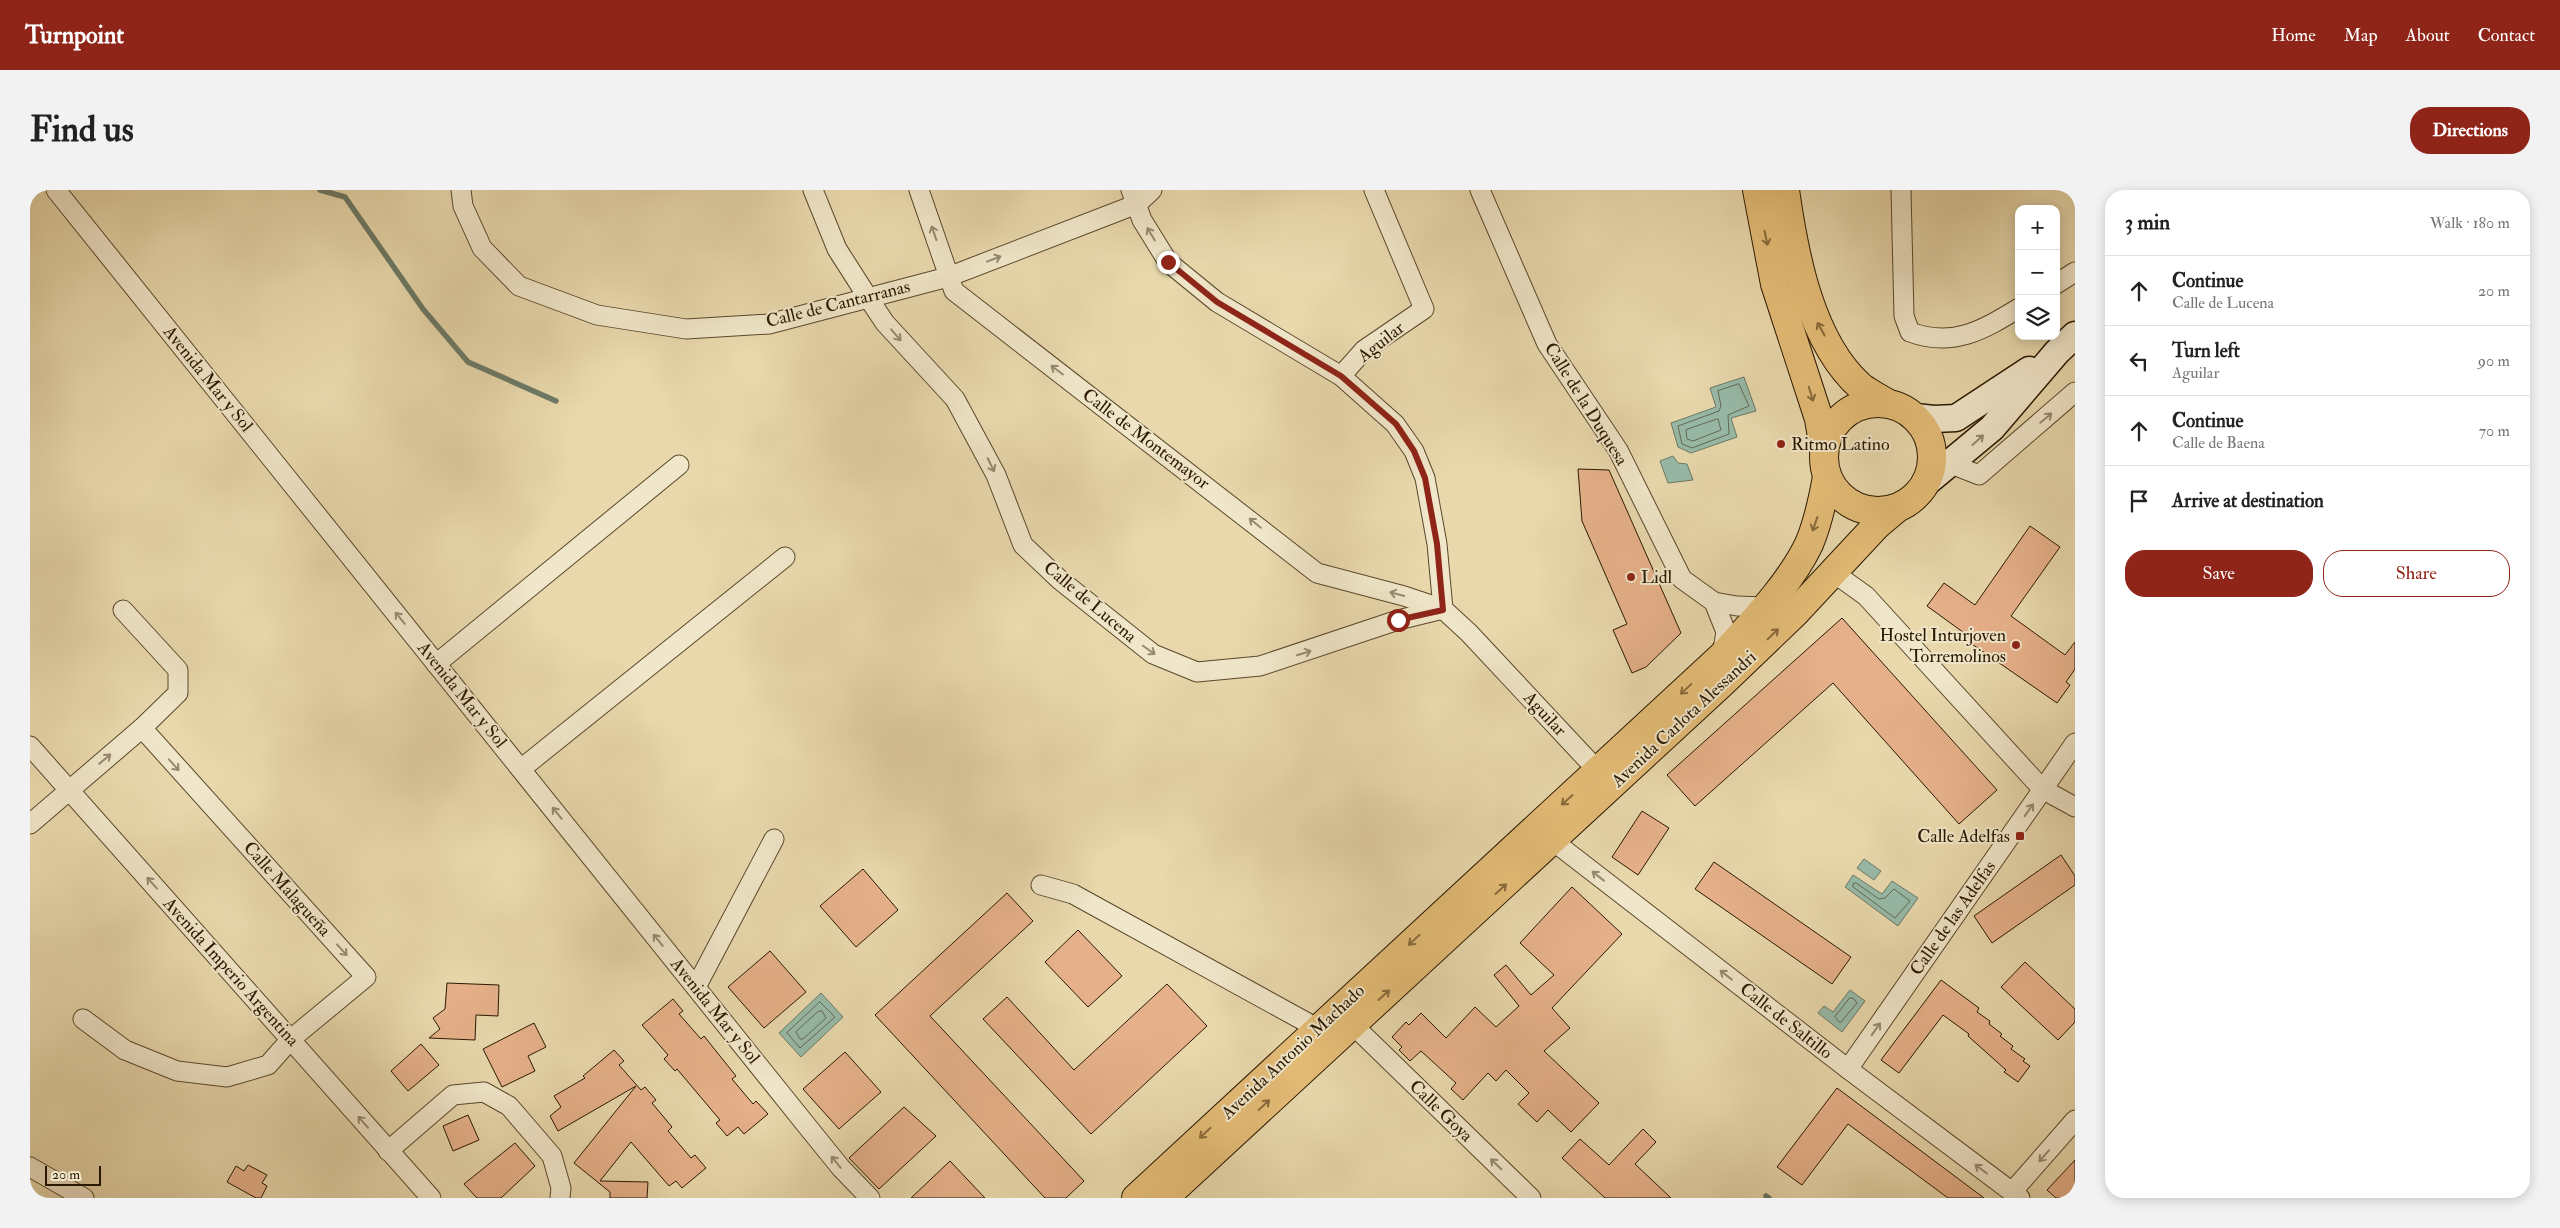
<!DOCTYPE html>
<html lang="en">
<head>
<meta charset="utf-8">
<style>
  :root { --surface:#fff; --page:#f2f2f2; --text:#222; --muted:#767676; --line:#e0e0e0; --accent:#8f2418 }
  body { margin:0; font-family:"IM FELL Double Pica",serif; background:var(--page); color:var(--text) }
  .controls { position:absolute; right:15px; top:15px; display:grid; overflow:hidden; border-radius:10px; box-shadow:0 2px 12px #0003 }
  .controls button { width:45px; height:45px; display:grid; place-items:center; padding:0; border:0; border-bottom:1px solid var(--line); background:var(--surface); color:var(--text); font:25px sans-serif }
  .scale { position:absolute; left:15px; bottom:12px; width:56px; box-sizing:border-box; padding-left:5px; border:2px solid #2b1800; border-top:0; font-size:14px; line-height:18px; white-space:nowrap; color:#2b1800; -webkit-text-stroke:4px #f0e6c9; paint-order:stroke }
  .stop { position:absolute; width:15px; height:15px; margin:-11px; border:4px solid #8f2418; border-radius:50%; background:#fff }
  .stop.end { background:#8f2418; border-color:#fff; box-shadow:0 1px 5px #0008 }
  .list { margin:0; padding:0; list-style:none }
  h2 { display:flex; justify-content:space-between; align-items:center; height:65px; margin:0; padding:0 20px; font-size:21px }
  h2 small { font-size:16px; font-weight:400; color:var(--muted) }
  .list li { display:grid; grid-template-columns:32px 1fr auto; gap:15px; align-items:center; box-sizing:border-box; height:70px; padding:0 20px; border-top:1px solid var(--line) }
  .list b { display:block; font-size:19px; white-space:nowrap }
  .list p { margin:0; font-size:16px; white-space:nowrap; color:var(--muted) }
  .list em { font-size:16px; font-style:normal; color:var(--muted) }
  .actions { display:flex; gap:10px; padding:15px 20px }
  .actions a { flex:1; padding:11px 0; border:1px solid var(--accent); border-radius:20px; text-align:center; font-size:18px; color:var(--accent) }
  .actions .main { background:var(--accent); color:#fff }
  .icon { flex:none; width:28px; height:28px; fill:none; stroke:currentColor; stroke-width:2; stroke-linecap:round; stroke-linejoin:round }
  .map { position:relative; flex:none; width:2045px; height:1008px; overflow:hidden; border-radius:20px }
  header { display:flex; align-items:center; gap:30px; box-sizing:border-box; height:70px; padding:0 25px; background:var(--accent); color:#fff }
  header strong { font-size:24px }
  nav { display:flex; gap:28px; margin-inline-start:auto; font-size:18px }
  .intro { display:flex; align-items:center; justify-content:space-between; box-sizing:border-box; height:120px; padding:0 30px }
  h1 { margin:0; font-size:35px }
  .button { padding:12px 22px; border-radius:20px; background:var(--accent); color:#fff; font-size:18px; font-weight:700 }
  main { display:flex; gap:30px; padding:0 30px }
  aside { flex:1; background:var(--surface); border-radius:20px; box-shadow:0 2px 12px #0003 }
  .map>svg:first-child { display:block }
  .water { fill:#97baa8; stroke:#6c7965 }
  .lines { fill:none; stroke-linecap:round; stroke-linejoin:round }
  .shore { stroke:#616954; stroke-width:1 }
  .stream { stroke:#6c7965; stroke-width:5.5 }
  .building { fill:#e6b18a; stroke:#2b1800 }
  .street-casing { stroke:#5a482b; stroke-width:21 }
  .secondary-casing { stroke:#2b1800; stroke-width:29 }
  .primary-casing { stroke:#2b1800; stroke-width:30 }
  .street { stroke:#f0e6c9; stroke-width:19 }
  .secondary { stroke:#f0e6c9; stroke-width:26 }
  .primary { stroke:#e4bc76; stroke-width:28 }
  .oneway { stroke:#97896f }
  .oneway2 { stroke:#886a3b }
  .route { stroke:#8f2418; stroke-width:6 }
  .poi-dot { fill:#8f2418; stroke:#f0e6c9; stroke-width:2 }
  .labels { text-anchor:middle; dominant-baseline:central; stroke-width:4; stroke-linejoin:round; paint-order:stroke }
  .street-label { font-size:18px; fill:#2b1800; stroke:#f0e6c9 }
  .poi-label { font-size:18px; fill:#2b1800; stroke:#f0e6c9; text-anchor:start }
</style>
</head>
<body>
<header>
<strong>Turnpoint</strong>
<nav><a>Home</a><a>Map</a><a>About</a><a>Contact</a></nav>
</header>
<div class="intro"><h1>Find us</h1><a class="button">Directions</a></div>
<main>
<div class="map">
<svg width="2045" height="1008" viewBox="0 0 2045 1008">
  <rect width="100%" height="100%" fill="#e8d8ac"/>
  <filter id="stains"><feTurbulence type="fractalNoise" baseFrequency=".004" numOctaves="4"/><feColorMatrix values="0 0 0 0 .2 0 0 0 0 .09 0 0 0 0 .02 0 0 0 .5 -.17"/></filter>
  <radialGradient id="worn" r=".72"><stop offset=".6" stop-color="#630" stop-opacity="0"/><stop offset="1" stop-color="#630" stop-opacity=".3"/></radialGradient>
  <g class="water">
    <path d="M 1714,187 L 1726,221 L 1701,228 L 1707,247 L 1661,263 L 1648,257 L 1641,233 L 1686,217 L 1680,198 Z"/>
    <path d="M 1643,266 L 1648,273 L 1657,274 L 1663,290 L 1638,293 L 1630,271 Z"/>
    <path d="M 1834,669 L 1851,681 L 1844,690 L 1827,678 Z"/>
    <path d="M 1823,685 L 1852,704 L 1862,691 L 1888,708 L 1868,736 L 1815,697 Z"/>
    <path d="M 1820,800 L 1835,811 L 1812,842 L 1788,823 L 1794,816 L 1803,822 Z"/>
    <path d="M 791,803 L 813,827 L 771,867 L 749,843 Z"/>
  </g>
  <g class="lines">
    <g class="shore">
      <path d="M 1709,194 L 1719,216 L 1698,225 L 1699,244 L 1662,258 L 1652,254 L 1648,236 L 1689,221 L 1691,216 L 1688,201 Z"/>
      <path d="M 1688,229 L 1691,240 L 1663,251 L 1657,249 L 1656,240 Z"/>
      <path d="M 1826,693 L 1849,709 L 1855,708 L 1864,699 L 1880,711 L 1865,728 L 1823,697 L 1823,694 Z"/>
      <path d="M 1820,808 L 1823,808 L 1827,813 L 1810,833 L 1805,827 Z"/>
      <path d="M 790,812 L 805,827 L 770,858 L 757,843 Z"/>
      <path d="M 789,821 L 792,821 L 796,828 L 773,849 L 770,849 L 766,842 Z"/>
    </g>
    <g class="stream">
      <path d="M 290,0 L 315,7 L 393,119 L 438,172 L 526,211"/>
      <path d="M 1736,1006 L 1739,1008"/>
    </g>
  </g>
  <g class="building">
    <path d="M 1548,279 L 1579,280 L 1651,443 L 1616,477 L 1602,483 L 1583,440 L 1597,434 L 1552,331 Z"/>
    <path d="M 2000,336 L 2030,357 L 1981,426 L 2035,465 L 2045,452 L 2045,479 L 2036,492 L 2040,495 L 2027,513 L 1939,452 L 1941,448 L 1897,416 L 1914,393 L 1945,415 Z"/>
    <path d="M 1812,428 L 1967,600 L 1929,634 L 1803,493 L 1665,616 L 1637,585 Z"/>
    <path d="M 1612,621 L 1639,638 L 1608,685 L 1582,667 Z"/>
    <path d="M 2031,665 L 2045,686 L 2045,695 L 1962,753 L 1944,726 Z"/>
    <path d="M 1684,672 L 1821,767 L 1802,794 L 1665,699 Z"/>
    <path d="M 833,679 L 868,720 L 826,757 L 790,716 Z"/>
    <path d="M 1542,697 L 1592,744 L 1522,818 L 1540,838 L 1514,861 L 1569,913 L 1541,942 L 1518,920 L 1507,932 L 1488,914 L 1499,903 L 1476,880 L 1466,891 L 1458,883 L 1433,910 L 1421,899 L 1426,893 L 1391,861 L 1380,871 L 1369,860 L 1372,857 L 1362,847 L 1376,832 L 1379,835 L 1391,823 L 1416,848 L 1445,817 L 1466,837 L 1489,816 L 1464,785 L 1476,775 L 1501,805 L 1524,785 L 1490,753 Z"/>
    <path d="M 977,703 L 1003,731 L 900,826 L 1054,991 L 1036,1008 L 1015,1008 L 845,825 Z"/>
    <path d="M 1048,740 L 1092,786 L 1058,817 L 1015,772 Z"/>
    <path d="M 740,761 L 776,802 L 734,838 L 698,797 Z"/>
    <path d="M 1995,772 L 2045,819 L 2045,832 L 2028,850 L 1971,797 Z"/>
    <path d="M 1911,790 L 1949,818 L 1947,822 L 1960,831 L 1959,834 L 1972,844 L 1970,846 L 1983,856 L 1981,859 L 1995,869 L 1993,871 L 2000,876 L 1988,892 L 1974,882 L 1976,880 L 1938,846 L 1939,844 L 1913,825 L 1869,883 L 1851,870 Z"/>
    <path d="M 417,793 L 469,795 L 468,826 L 446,825 L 445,850 L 399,848 L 410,839 L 403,828 L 415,819 Z"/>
    <path d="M 1137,794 L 1177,836 L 1061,944 L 953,829 L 977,807 L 1044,880 Z"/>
    <path d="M 643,809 L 653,821 L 649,824 L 671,849 L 674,846 L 706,886 L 702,889 L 723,914 L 726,911 L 738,924 L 714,944 L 708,937 L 697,946 L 686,933 L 690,930 L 647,879 L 645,881 L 634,869 L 638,865 L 612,835 Z"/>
    <path d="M 504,833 L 516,857 L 498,866 L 505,881 L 472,897 L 453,859 Z"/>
    <path d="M 391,854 L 409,875 L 378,901 L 361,881 Z"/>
    <path d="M 584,860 L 594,871 L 589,875 L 611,900 L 615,897 L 626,910 L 622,913 L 642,937 L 638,941 L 661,968 L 665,965 L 676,978 L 652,998 L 646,991 L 639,996 L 601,952 L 570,991 L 618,992 L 617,1008 L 580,1008 L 580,1002 L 544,973 L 606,896 L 528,941 L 520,926 L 531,917 L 524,906 L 555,888 L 553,886 Z"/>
    <path d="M 815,862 L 851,902 L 809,939 L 773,899 Z"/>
    <path d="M 1807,898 L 1954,1008 L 1918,1008 L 1818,934 L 1772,995 L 1747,977 Z"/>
    <path d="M 874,917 L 906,946 L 849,999 L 819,968 Z"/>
    <path d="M 438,925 L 449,950 L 423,961 L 413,936 Z"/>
    <path d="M 1613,939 L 1626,952 L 1605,974 L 1641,1008 L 1575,1008 L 1532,968 L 1550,949 L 1579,975 Z"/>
    <path d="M 485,953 L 505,976 L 471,1008 L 447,1008 L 434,994 Z"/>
    <path d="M 2045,970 L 2045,1008 L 2026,1008 L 2017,1000 Z"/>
    <path d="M 920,971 L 955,1008 L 881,1008 Z"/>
    <path d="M 218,975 L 237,985 L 232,993 L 237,996 L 231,1008 L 226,1008 L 197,992 L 206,976 L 214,981 Z"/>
  </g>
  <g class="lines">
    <g class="street-casing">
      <g id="street">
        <path d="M 26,0 L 781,941 L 811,978 L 840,1008"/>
        <path d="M 431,0 L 433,16 L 452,58 L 489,96 L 567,125 L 656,139 L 739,134 L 918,87 L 1107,14 L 1122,0"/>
        <path d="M 783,0 L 807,59 L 837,106 L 855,133 L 925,209 L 966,285 L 993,355 L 1030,390 L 1123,464 L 1167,482 L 1230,476 L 1368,430 L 1413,419"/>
        <path d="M 889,0 L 924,101 L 1287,383 L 1374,406 L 1413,419"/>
        <path d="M 1101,0 L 1112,30 L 1138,72 L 1187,112 L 1311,186 L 1365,234 L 1384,261 L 1395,288 L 1407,354 L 1413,419 L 1439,443 L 1568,581"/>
        <path d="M 1450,0 L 1517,154 L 1588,260 L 1652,389 L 1684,412 L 1707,416 L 1736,417"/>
        <path d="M 1871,0 L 1874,126 L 1880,142 C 1923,158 1953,140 1989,118"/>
        <path d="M 2026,94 L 2045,82"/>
        <path d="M 1311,186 L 1334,160 L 1394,119 L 1344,0"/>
        <path d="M 1921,274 L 1949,285 L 2045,202"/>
        <path d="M 1804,383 L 1836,406 L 2005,591 L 2014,600 L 2045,617"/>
        <path d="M 1684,412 L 1696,442 L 1692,465"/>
        <path d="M 406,474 L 649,275"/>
        <path d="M 0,556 L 401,1008"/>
        <path d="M 491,579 L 755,367"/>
        <path d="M 0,634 L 112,538 L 148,503 L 148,480 L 93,420"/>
        <path d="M 1523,651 L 1818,879 L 1990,1008"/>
        <path d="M 1011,695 L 1043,704 L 1276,832 L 1285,841"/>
        <path d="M 666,797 L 744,649"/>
        <path d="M 53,829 L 95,860 L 147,881 L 197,887 L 238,875 L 261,849 L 336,787 L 112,538"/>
        <path d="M 1322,834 L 1501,1008"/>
        <path d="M 1818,879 L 2045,553"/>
        <path d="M 358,961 L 423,905 L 454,902 L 479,916 L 522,966 L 531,998 L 530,1008"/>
        <path d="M 0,977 L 54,1008"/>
        <path d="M 1982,1002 L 2045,930"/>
      </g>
    </g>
    <g class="secondary-casing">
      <g id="secondary">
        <path d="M 1885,227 L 1904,229 L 1926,228 L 1999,180"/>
        <path d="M 1897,292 L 1962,238 L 2027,162 L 2045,145"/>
      </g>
    </g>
    <g class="primary-casing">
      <g id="primary">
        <path d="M 1727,0 L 1745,94 L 1789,229 L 1794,259"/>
        <path d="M 1755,0 C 1764,64 1780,152 1831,197 C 1839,203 1849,208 1857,213"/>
        <circle cx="1848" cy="267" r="54"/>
        <path d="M 1106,1008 L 1692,466 C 1722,433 1760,394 1779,354 C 1788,333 1793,309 1797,287"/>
        <path d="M 1134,1008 L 1692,493 L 1764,424 L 1847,335 L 1866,319"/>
      </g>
    </g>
    <use href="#street" class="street"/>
    <use href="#secondary" class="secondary"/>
    <use href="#primary" class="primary"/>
  </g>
  <defs><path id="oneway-shaft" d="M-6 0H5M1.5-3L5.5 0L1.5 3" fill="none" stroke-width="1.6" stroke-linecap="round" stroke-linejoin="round" transform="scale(1.25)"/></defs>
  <g class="oneway">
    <use href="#oneway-shaft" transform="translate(904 43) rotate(-109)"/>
    <use href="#oneway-shaft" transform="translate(1121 44) rotate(-121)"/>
    <use href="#oneway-shaft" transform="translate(964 69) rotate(-21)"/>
    <use href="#oneway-shaft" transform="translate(866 145) rotate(49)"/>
    <use href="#oneway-shaft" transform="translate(1027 180) rotate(-143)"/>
    <use href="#oneway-shaft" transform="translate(2016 228) rotate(-40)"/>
    <use href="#oneway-shaft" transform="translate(1948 250) rotate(-42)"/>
    <use href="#oneway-shaft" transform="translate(961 275) rotate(64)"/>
    <use href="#oneway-shaft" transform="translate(1225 333) rotate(-141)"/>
    <use href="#oneway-shaft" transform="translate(1367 404) rotate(-165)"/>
    <use href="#oneway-shaft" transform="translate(370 428) rotate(-129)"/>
    <use href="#oneway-shaft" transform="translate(1119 460) rotate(35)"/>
    <use href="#oneway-shaft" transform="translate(1274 463) rotate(-17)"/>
    <use href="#oneway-shaft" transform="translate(75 569) rotate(-40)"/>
    <use href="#oneway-shaft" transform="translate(144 575) rotate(48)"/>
    <use href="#oneway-shaft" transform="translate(1999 620) rotate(-55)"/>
    <use href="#oneway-shaft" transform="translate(527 623) rotate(-129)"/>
    <use href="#oneway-shaft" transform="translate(1568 686) rotate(-142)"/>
    <use href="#oneway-shaft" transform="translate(122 693) rotate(-132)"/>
    <use href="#oneway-shaft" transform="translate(628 750) rotate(-129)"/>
    <use href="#oneway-shaft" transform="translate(312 760) rotate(48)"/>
    <use href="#oneway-shaft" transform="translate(1696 785) rotate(-142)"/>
    <use href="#oneway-shaft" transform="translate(1846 839) rotate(-55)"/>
    <use href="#oneway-shaft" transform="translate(333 932) rotate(-131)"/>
    <use href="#oneway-shaft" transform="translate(2014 966) rotate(131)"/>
    <use href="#oneway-shaft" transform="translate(806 972) rotate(-129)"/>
    <use href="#oneway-shaft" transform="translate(1466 974) rotate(-136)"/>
    <use href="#oneway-shaft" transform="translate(1951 979) rotate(-143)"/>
  </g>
  <g class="oneway2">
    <use href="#oneway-shaft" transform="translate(1736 48) rotate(78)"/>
    <use href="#oneway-shaft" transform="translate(1791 139) rotate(-119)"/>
    <use href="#oneway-shaft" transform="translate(1781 204) rotate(73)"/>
    <use href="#oneway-shaft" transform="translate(1785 334) rotate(109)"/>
    <use href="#oneway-shaft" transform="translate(1743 444) rotate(-44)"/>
    <use href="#oneway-shaft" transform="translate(1656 499) rotate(137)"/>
    <use href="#oneway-shaft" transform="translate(1537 610) rotate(138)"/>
    <use href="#oneway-shaft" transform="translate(1471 699) rotate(-42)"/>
    <use href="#oneway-shaft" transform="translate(1384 750) rotate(137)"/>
    <use href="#oneway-shaft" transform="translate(1354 805) rotate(-42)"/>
    <use href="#oneway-shaft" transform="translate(1234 915) rotate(-43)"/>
    <use href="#oneway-shaft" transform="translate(1175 943) rotate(137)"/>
  </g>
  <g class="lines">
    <path class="route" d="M 1138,72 L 1187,112 L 1311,186 L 1366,234 L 1384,261 L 1395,288 L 1407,354 L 1413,420 L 1368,430"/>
  </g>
  <g class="poi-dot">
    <circle cx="1751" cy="254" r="5"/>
    <circle cx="1601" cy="387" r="5"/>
    <circle cx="1986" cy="455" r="5"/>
    <rect x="1985" y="641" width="10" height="10" rx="2.5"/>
  </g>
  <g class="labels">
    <g class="street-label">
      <text transform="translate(808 114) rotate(-14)">Calle de Cantarranas</text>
      <text transform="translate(1351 152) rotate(-38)">Aguilar</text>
      <text transform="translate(178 189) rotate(51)">Avenida Mar y Sol</text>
      <text transform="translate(1556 214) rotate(58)">Calle de la Duquesa</text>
      <text transform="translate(1116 249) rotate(37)">Calle de Montemayor</text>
      <text transform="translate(1060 412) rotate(40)">Calle de Lucena</text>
      <text transform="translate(432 505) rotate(51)">Avenida Mar y Sol</text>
      <text transform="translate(1515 524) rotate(47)">Aguilar</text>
      <text transform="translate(1654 529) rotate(-43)">Avenida Carlota Alessandri</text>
      <text transform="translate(257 699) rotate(48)">Calle Malagueña</text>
      <text transform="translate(1923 728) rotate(-55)">Calle de las Adelfas</text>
      <text transform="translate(201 782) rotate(48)">Avenida Imperio Argentina</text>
      <text transform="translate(685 821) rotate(51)">Avenida Mar y Sol</text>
      <text transform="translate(1756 831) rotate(38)">Calle de Saltillo</text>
      <text transform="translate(1263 862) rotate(-43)">Avenida Antonio Machado</text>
      <text transform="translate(1411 921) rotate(44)">Calle Goya</text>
    </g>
    <g class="poi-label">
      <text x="1761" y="254">Ritmo Latino</text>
      <text x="1611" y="387">Lidl</text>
      <text x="1976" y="445" text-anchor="end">Hostel Inturjoven<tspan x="1976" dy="21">Torremolinos</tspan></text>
      <text x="1980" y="646" text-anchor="end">Calle Adelfas</text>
    </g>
  </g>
  <rect width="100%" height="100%" filter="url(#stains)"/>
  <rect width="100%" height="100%" fill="url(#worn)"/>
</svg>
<div class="controls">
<button>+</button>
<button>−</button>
<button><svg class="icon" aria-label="layers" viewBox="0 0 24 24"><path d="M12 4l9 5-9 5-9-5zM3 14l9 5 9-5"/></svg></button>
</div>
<div class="scale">20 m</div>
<div class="stop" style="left:1368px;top:430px"></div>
<div class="stop end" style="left:1138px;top:72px"></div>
</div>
<aside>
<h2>3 min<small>Walk · 180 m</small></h2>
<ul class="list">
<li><svg class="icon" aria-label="ahead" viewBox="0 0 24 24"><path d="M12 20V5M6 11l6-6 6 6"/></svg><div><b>Continue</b><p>Calle de Lucena</p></div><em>20 m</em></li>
<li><svg class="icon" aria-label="left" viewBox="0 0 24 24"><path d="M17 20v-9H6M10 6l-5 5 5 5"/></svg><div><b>Turn left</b><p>Aguilar</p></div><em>90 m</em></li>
<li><svg class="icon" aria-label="ahead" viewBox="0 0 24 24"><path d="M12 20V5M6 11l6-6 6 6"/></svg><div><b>Continue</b><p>Calle de Baena</p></div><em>70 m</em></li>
<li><svg class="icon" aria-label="arrive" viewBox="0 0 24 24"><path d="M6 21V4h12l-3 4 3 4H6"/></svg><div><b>Arrive at destination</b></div></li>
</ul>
<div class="actions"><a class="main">Save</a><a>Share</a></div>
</aside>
</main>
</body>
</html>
